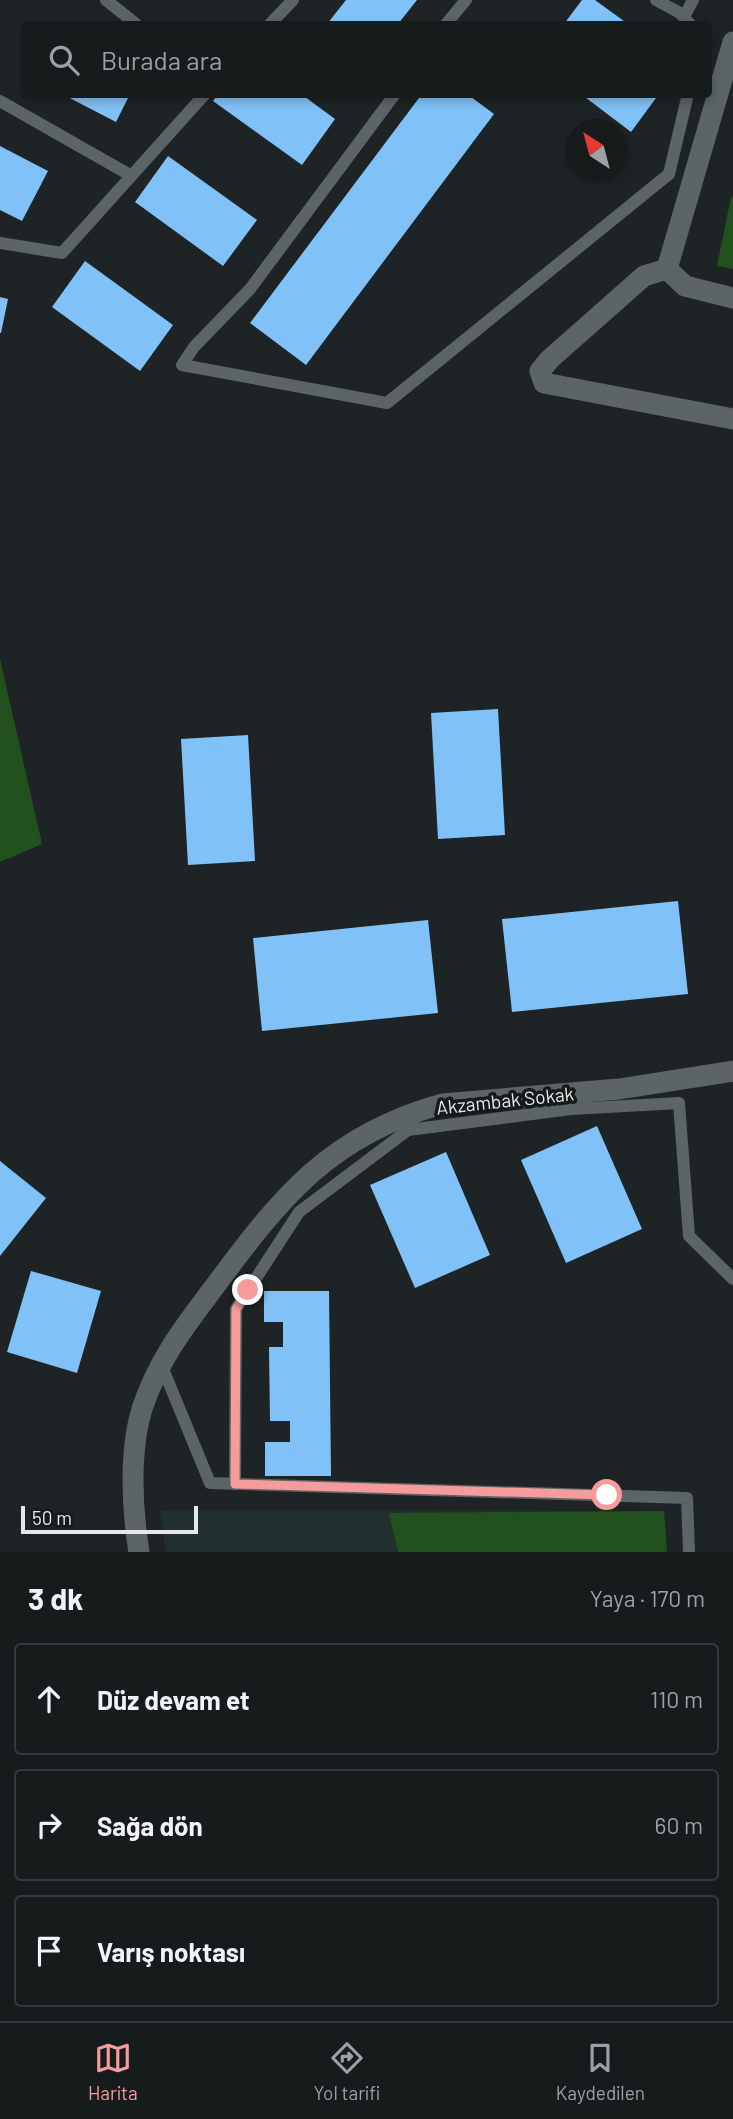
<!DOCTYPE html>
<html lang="tr">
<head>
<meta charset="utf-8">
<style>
  :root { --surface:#161b1c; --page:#232829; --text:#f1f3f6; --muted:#9ea1a3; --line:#35393b; --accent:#f59b9b }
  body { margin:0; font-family:Barlow,sans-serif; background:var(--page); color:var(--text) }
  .compass { position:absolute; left:565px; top:119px; width:63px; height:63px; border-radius:50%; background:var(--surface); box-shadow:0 4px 10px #0003; rotate:324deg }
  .scale { position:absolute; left:21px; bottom:18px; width:177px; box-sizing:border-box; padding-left:7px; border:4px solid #e5e8e9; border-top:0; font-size:19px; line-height:24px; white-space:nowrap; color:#e5e8e9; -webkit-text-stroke:5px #151a1b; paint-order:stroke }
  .stop { position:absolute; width:21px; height:21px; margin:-16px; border:5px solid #f59b9b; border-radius:50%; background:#fff }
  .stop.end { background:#f59b9b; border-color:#fff; box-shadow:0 2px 7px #0008 }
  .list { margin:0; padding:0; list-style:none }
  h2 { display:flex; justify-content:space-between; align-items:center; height:91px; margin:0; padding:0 28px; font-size:30px }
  h2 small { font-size:23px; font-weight:400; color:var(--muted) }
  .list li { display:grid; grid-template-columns:46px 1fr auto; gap:21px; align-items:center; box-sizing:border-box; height:112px; margin:0 14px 14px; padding:0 14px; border:2px solid var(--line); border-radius:7px }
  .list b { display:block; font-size:26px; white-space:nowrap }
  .list em { font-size:23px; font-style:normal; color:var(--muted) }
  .icon { flex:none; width:38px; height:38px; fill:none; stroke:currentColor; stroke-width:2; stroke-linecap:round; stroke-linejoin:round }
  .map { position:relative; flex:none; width:733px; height:1552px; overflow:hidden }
  .search { position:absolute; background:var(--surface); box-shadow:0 4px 10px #0003; left:21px; right:21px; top:21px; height:77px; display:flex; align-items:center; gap:18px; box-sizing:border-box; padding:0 24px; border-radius:7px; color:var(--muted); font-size:26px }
  .sheet { height:469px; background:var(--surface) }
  nav { display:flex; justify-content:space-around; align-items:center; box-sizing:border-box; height:98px; border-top:2px solid var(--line); background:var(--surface); font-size:19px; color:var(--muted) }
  nav a { display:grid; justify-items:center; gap:4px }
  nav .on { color:var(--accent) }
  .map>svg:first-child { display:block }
  .built { fill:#222f31 }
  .green { fill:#22511e }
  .building { fill:#80c2f7 }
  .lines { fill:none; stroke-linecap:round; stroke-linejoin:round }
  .lane { stroke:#5d6465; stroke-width:12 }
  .street { stroke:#5d6465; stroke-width:21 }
  .secondary { stroke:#5d6465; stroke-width:21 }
  .route { stroke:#f59b9b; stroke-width:9 }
  .labels { text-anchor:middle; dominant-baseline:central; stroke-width:7; stroke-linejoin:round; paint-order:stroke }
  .street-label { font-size:19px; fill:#e5e8e9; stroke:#151a1b }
</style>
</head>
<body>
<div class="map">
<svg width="733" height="1552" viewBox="0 0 733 1552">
  <rect width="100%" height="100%" fill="#1e2425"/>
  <path class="built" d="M 160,1511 L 664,1511 L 667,1552 L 166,1552 Z"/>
  <g class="green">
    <path d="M 731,197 L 733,198 L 733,269 L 717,266 Z"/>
    <path d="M 0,659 L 42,844 L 0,862 Z"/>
    <path d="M 664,1511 L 667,1552 L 398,1552 L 389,1513 Z"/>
  </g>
  <g class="building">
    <path d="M 346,0 L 417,0 L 398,24 L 327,24 Z"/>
    <path d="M 582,0 L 595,0 L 628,24 L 564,24 Z"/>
    <path d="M 62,94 L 130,94 L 116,122 Z"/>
    <path d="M 218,94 L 301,94 L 335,119 L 302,165 L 213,101 Z"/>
    <path d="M 422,94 L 467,94 L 494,114 L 306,365 L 250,323 Z"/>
    <path d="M 581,94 L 659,94 L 631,132 Z"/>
    <path d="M 0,146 L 48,171 L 22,221 L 0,210 Z"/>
    <path d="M 168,156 L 257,220 L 223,266 L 135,202 Z"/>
    <path d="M 85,261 L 173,325 L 140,371 L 52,307 Z"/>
    <path d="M 0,297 L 8,299 L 1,333 L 0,333 Z"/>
    <path d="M 498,709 L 505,835 L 438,839 L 431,713 Z"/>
    <path d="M 248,735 L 255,861 L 188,865 L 181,739 Z"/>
    <path d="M 678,901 L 688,994 L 512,1012 L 502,919 Z"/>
    <path d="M 428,920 L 438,1013 L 262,1031 L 253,938 Z"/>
    <path d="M 597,1126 L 642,1229 L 566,1263 L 521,1160 Z"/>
    <path d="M 446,1152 L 490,1255 L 415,1288 L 370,1185 Z"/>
    <path d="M 0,1161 L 46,1198 L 0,1256 Z"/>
    <path d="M 31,1271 L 101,1291 L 77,1373 L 7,1352 Z"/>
    <path d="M 264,1291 L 329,1291 L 331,1476 L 265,1476 L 265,1442 L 290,1442 L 290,1421 L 270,1421 L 269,1347 L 283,1347 L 283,1322 L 264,1322 Z"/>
  </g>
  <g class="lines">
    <g class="lane">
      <path d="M 106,0 L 136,24"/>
      <path d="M 656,0 L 680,13 L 690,24"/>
      <path d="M 680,13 L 685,15 L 693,0"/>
      <path d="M 270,24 L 293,0"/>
      <path d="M 446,24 L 466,0"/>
      <path d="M 395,94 L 250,289 L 194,347 L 182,365 L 387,403 L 669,174 L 688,94"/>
      <path d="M 0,101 L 130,175"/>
      <path d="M 0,243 L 62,253 L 205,94"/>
      <path d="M 161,1364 L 210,1483 L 687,1498 L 689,1552"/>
      <path d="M 235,1484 L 236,1309 L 299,1212 L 408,1130 L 571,1109 L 679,1103 L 689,1236 L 733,1279"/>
    </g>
    <g class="street">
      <path d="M 667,269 L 644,276 L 550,359 L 540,371 L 544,383 L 733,419"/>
      <path d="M 667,269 L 733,42"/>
      <path d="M 667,269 L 685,286 L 733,298"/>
    </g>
    <path class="secondary" d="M 139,1552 C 132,1508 129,1452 142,1409 C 158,1360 184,1327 215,1286 C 281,1197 330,1135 442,1104 L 619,1089 L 733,1071"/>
  </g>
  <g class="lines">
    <path class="route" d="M 248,1290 L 236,1309 L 235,1484 L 607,1495"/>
  </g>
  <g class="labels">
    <g class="street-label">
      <text transform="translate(505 1100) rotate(-6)">Akzambak Sokak</text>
    </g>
  </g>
</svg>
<svg class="compass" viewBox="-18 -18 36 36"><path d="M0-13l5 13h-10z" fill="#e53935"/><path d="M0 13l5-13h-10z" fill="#9ea1a3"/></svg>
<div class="scale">50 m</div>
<div class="stop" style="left:607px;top:1495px"></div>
<div class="stop end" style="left:248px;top:1290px"></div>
<div class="search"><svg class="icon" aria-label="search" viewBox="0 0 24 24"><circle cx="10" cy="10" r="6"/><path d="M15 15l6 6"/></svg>Burada ara</div>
</div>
<section class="sheet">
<h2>3 dk<small>Yaya · 170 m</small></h2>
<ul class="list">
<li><svg class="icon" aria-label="ahead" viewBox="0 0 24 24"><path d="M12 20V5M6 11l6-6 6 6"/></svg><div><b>Düz devam et</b></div><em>110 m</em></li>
<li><svg class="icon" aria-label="right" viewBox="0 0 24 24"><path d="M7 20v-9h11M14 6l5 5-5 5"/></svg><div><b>Sağa dön</b></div><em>60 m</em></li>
<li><svg class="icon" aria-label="arrive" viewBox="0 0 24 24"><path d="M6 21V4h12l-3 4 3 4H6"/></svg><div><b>Varış noktası</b></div></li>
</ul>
</section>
<nav>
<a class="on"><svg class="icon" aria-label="map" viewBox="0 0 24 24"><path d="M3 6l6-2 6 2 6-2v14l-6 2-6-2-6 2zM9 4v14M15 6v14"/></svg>Harita</a>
<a><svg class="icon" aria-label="directions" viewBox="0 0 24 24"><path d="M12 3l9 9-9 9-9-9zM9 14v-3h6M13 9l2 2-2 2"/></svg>Yol tarifi</a>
<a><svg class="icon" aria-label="saved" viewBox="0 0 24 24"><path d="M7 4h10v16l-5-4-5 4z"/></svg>Kaydedilen</a>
</nav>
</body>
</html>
